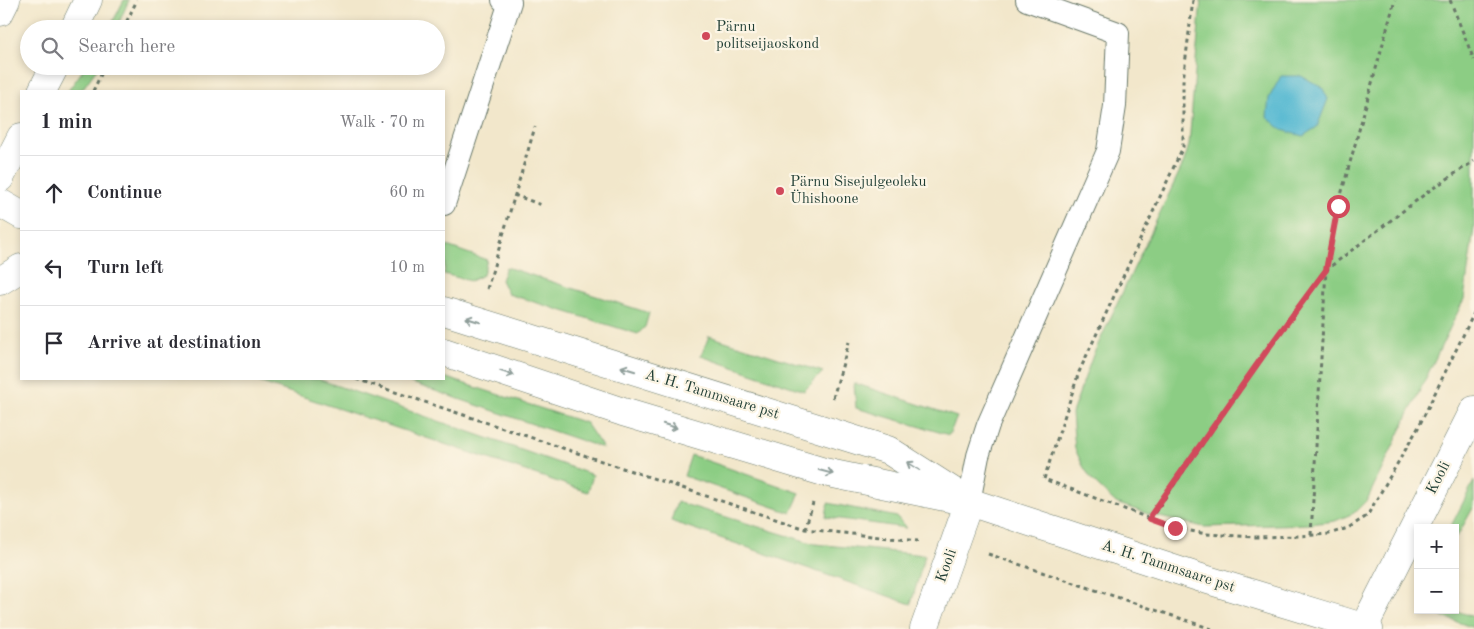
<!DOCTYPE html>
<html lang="en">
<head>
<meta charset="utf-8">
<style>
  :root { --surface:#fff; --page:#f2f2f3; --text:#2b2b33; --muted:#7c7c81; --line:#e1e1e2 }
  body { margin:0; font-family:"Old Standard TT",serif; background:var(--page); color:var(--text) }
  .controls { position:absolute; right:15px; bottom:15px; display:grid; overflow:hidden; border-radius:0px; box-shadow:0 2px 8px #0003 }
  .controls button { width:45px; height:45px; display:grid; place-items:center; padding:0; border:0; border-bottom:1px solid var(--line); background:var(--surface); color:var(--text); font:25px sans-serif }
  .stop { position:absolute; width:15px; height:15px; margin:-11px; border:4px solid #d1495b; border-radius:50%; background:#fff }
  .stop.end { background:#d1495b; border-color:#fff; box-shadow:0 1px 5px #0008 }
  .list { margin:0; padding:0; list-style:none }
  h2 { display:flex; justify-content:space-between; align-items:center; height:65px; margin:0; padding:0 20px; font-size:21px }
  h2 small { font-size:16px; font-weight:400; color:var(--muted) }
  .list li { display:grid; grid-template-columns:32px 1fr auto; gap:15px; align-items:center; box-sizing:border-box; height:75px; padding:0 20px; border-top:1px solid var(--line) }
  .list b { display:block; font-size:19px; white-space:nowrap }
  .list em { font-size:16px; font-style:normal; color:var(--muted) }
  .icon { flex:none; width:28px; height:28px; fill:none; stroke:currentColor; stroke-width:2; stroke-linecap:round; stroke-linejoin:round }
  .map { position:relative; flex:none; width:1474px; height:629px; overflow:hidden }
  .search { position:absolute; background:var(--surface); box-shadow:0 2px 8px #0003; left:20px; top:20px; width:425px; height:55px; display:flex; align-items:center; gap:12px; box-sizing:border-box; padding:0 18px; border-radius:28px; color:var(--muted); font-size:19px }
  .panel { position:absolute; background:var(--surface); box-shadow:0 2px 8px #0003; left:20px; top:90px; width:425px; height:290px; border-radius:0px }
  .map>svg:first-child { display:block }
  .green { fill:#8ccd84; stroke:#56855c }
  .water { fill:#53b8d1; stroke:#397a82 }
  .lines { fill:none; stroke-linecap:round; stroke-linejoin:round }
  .service-casing { stroke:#697869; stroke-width:24 }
  .minor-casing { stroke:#697869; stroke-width:29 }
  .tertiary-casing { stroke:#697869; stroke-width:29 }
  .secondary-casing { stroke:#697869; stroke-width:29 }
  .path { stroke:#697869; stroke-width:3; stroke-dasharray:4 4; stroke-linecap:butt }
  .service { stroke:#fff; stroke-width:22 }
  .minor { stroke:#fff; stroke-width:28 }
  .tertiary { stroke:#fff; stroke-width:28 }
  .secondary { stroke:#fff; stroke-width:28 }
  .oneway { stroke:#8f9e9a }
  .route { stroke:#d1495b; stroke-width:6 }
  .poi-dot { fill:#d1495b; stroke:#fcf5e5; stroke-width:2 }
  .labels { text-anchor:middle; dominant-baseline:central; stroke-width:4.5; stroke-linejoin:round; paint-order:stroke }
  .poi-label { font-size:15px; fill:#1f3d34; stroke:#fcf5e5; text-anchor:start }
  .street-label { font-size:15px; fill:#1f3d34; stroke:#fcf5e5 }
</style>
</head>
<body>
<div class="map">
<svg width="1474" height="629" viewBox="0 0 1474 629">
  <rect width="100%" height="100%" fill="#fcf5e5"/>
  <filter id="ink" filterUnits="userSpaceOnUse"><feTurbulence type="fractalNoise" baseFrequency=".02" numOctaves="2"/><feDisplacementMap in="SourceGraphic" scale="10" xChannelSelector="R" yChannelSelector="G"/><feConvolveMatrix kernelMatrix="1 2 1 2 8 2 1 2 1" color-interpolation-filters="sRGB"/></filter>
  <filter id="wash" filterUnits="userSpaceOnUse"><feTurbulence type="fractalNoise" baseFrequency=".0096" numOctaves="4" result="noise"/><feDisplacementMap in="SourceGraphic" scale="20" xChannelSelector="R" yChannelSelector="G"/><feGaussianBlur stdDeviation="1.12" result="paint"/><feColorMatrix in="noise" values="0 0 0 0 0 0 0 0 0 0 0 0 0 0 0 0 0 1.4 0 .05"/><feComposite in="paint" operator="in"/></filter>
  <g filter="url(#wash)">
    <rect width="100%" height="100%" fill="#f2e7cb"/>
    <g class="green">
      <path d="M 124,0 L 129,0 L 116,29 L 109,29 Z"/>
      <path d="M 1201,0 L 1474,0 L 1474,228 L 1464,299 L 1367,500 L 1354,513 L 1335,521 L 1310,524 L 1204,527 L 1151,515 L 1116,503 L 1092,480 L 1083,466 L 1075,449 L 1072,413 L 1093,355 L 1183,164 L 1189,145 Z"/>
      <path d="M 86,66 L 99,66 L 81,91 L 68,91 Z"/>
      <path d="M 447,246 L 487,260 L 483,275 L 470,281 L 444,274 Z"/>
      <path d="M 506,267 L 649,313 L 645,327 L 638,334 L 508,294 L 501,280 Z"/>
      <path d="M 709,336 L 823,372 L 804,391 L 701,356 Z"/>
      <path d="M 444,377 L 586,423 L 603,448 L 400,379 Z"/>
      <path d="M 250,379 L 318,379 L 593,475 L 588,492 Z"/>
      <path d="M 854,383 L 957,417 L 949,435 L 856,408 Z"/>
      <path d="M 691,455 L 800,493 L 791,513 L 684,476 Z"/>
      <path d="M 1474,481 L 1474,506 L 1457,537 L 1455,528 L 1450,528 Z"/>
      <path d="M 677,502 L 815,544 L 925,555 L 911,604 L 671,521 Z"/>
      <path d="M 828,503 L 897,517 L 906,528 L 826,517 Z"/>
      <path d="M 1424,610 L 1454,610 L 1474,617 L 1474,628 Z"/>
    </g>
    <path class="water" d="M 1281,76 L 1301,76 L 1322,87 L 1328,99 L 1317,127 L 1303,136 L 1282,130 L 1267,117 L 1269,98 Z"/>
  </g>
  <g filter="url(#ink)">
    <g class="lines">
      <g class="service-casing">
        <g id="service">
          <path d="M 444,204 L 510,2 L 503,0"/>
          <path d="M 969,502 L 978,456 L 988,425 L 1108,151 L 1115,106 L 1118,33 L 1027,0"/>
        </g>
      </g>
      <g class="minor-casing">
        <g id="minor">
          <path d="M 1364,627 L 1474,410"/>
          <path d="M 924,629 L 969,502"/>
        </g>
      </g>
      <g class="tertiary-casing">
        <g id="tertiary">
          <path d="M 0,203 L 21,215"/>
          <path d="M 0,281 L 21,268"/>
          <path d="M 444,311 L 888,450 L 957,494"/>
          <path d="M 444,352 L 623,412 L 824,472 L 969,502 L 1198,577 L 1369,629"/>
        </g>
      </g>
      <g class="secondary-casing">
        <g id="secondary">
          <path d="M 0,12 L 6,0"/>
          <path d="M 74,29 L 88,0"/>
          <path d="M 42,91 L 55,66"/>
          <path d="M 0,178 L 21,137"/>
        </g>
      </g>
      <g class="path">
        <path d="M 1193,0 L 1183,81 L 1183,147 L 1079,372 L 1044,479 L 1175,528 L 1206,534 L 1256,537 L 1300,536 L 1329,534 L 1348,528 L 1367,516 L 1418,428 L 1474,313"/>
        <path d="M 1450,0 L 1474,60"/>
        <path d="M 123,29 L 137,0"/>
        <path d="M 93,91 L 105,66"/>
        <path d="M 514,195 L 542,205"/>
        <path d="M 487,289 L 535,127"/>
        <path d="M 356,379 L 805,529 L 918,541"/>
        <path d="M 833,398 L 849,342"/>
        <path d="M 1150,519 L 1270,346 L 1326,270 L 1429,191 L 1474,161"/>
        <path d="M 805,529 L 813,503"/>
        <path d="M 1311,535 L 1326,270 L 1338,206 L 1395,0"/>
        <path d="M 988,554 L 1212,629"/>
      </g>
      <use href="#service" class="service"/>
      <use href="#minor" class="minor"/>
      <use href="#tertiary" class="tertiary"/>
      <use href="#secondary" class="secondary"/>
    </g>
    <defs><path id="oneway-shaft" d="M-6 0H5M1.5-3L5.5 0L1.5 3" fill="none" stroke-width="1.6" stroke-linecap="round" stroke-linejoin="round" transform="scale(1.25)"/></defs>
    <g class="oneway">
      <use href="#oneway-shaft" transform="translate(473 320) rotate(-163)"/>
      <use href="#oneway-shaft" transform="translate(628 369) rotate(-163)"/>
      <use href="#oneway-shaft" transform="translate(507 373) rotate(18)"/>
      <use href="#oneway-shaft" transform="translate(670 426) rotate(17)"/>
      <use href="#oneway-shaft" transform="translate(913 466) rotate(-148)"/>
      <use href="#oneway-shaft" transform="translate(826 472) rotate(15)"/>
    </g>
  </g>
  <g class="lines" filter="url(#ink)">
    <path class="route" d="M 1175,528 L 1150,519 L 1151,515 L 1270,346 L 1326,270 L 1338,206"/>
  </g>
  <g class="poi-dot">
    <circle cx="706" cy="36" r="5"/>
    <circle cx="780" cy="191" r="5"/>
  </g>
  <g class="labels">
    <g class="poi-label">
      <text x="716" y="27">Pärnu<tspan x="716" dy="17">politseijaoskond</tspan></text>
      <text x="790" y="182">Pärnu Sisejulgeoleku<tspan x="790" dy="17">Ühishoone</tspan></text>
    </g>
    <g class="street-label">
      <text transform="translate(712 395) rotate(17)">A. H. Tammsaare pst</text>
      <text transform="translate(1439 478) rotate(-63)">Kooli</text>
      <text transform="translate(947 566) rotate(-70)">Kooli</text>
      <text transform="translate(1168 567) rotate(18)">A. H. Tammsaare pst</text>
    </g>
  </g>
</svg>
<div class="controls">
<button>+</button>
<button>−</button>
</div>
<div class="stop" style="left:1338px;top:206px"></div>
<div class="stop end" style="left:1175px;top:528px"></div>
<div class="search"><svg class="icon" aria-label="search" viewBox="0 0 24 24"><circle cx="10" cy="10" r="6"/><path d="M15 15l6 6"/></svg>Search here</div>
<section class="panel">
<h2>1 min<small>Walk · 70 m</small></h2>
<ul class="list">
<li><svg class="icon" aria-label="ahead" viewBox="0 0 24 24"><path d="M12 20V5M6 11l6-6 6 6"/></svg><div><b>Continue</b></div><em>60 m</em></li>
<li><svg class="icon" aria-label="left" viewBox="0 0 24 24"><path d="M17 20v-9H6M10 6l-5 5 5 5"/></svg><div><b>Turn left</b></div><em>10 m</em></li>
<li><svg class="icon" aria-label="arrive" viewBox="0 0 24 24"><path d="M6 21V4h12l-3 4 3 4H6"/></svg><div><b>Arrive at destination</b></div></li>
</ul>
</section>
</div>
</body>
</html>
